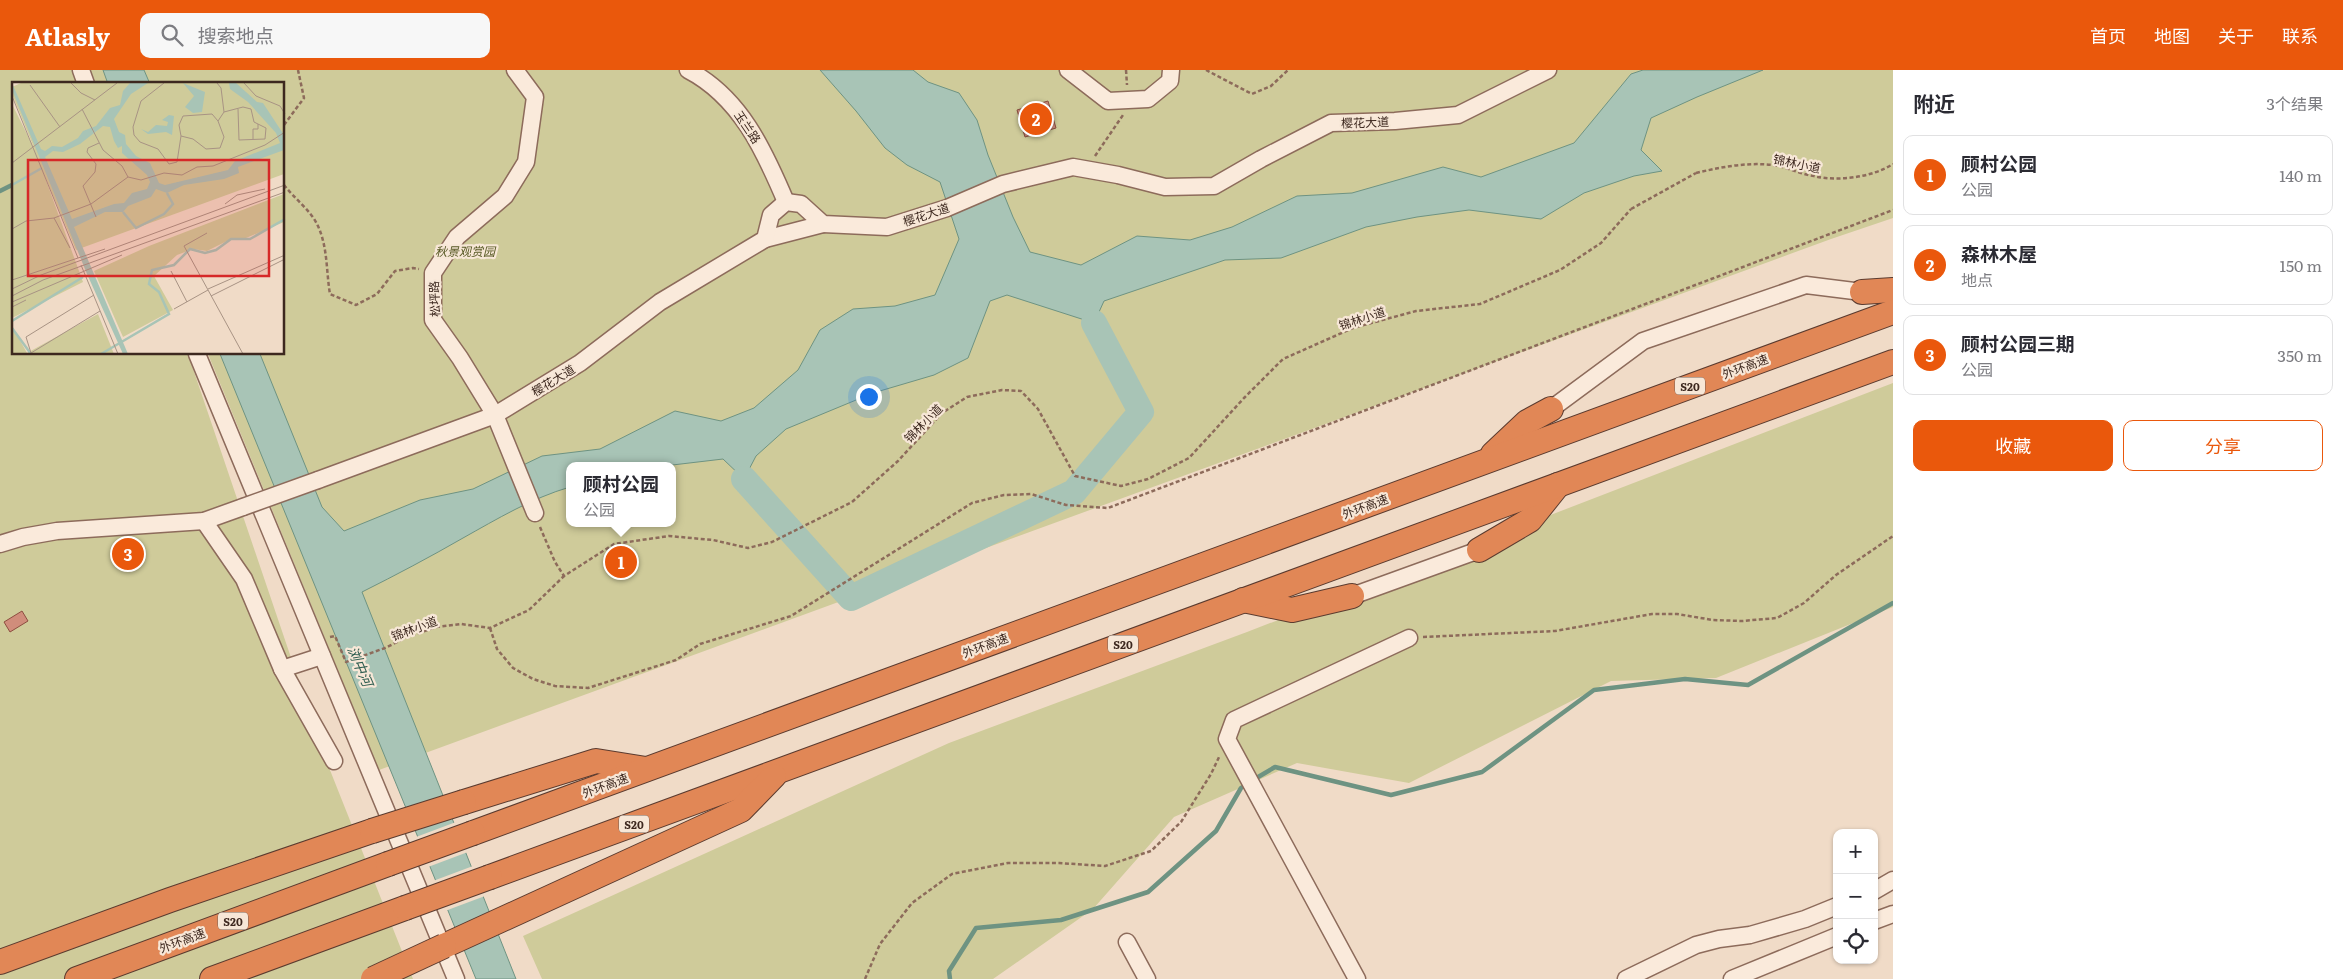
<!DOCTYPE html>
<html lang="zh">
<head>
<meta charset="utf-8">
<style>
  :root { --surface:#fff; --page:#f7f7f7; --text:#2b2b33; --muted:#7c7c81; --line:#e1e1e2; --accent:#ea580c }
  body { margin:0; font-family:Literata,"Noto Sans SC",serif; background:var(--page); color:var(--text) }
  .controls { position:absolute; right:15px; bottom:15px; display:grid; overflow:hidden; border-radius:10px; box-shadow:0 1px 4px #0004 }
  .controls button { width:45px; height:45px; display:grid; place-items:center; padding:0; border:0; border-bottom:1px solid var(--line); background:var(--surface); color:var(--text); font:25px sans-serif }
  .you { position:absolute; left:868px; top:326px; width:18px; height:18px; margin:-12px; border:4px solid #fff; border-radius:50%; background:#1a73e8; box-shadow:0 0 0 8px #1a73e833 }
  .badge { display:grid; place-items:center; width:32px; height:32px; border-radius:50%; background:var(--accent); color:#fff; font-size:16px; font-weight:700 }
  .pin { position:absolute; translate:-50% -50%; border:2px solid #fff; box-shadow:0 1px 5px #0006 }
  .popup { position:absolute; left:566px; top:392px; width:110px; height:65px; box-sizing:border-box; display:grid; place-content:center; border-radius:10px; background:var(--surface); filter:drop-shadow(0 1px 4px #0005); font-size:16px; white-space:nowrap; color:var(--muted) }
  .popup b { font-size:19px; color:var(--text) }
  .popup::after { content:''; position:absolute; left:50%; top:100%; margin-left:-10px; border:10px solid transparent; border-top-color:var(--surface) }
  .list { margin:0; padding:0; list-style:none }
  h2 { display:flex; justify-content:space-between; align-items:center; height:65px; margin:0; padding:0 20px; font-size:21px }
  h2 small { font-size:16px; font-weight:400; color:var(--muted) }
  .list li { display:grid; grid-template-columns:32px 1fr auto; gap:15px; align-items:center; box-sizing:border-box; height:80px; margin:0 10px 10px; padding:0 10px; border:1px solid var(--line); border-radius:10px }
  .list b { display:block; font-size:19px; white-space:nowrap }
  .list p { margin:0; font-size:16px; white-space:nowrap; color:var(--muted) }
  .list em { font-size:16px; font-style:normal; color:var(--muted) }
  .actions { display:flex; gap:10px; padding:15px 20px }
  .actions a { flex:1; padding:11px 0; border:1px solid var(--accent); border-radius:10px; text-align:center; font-size:18px; color:var(--accent) }
  .actions .main { background:var(--accent); color:#fff }
  .icon { flex:none; width:28px; height:28px; fill:none; stroke:currentColor; stroke-width:2; stroke-linecap:round; stroke-linejoin:round }
  .map { position:relative; flex:none; width:1893px; height:909px; overflow:hidden }
  header { display:flex; align-items:center; gap:30px; box-sizing:border-box; height:70px; padding:0 25px; background:var(--accent); color:#fff }
  header strong { font-size:24px }
  nav { display:flex; gap:28px; margin-inline-start:auto; font-size:18px }
  .search { width:350px; height:45px; background:var(--page); display:flex; align-items:center; gap:12px; box-sizing:border-box; padding:0 18px; border-radius:10px; color:var(--muted); font-size:19px }
  main { display:flex }
  aside { flex:1; background:var(--surface) }
  .map>svg:first-child { display:block }
  .green { fill:#cfcb9a; fill-rule:evenodd }
  .water { fill:#a8c4b6; stroke:#6e9382 }
  .pier { fill:#f0dbc7 }
  .lines { fill:none; stroke-linecap:round; stroke-linejoin:round }
  .stream { stroke:#6e9382; stroke-width:4.5 }
  .river { stroke:#a8c4b6; stroke-width:26 }
  .building { fill:#d08d7b; stroke:#8d4e40 }
  .minor-casing { stroke:#8d6b5b; stroke-width:19 }
  .highway-casing { stroke:#5b3b2f; stroke-width:26 }
  .path { stroke:#8d6b5b; stroke-width:2.5; stroke-dasharray:4 2.5; stroke-linecap:butt }
  .minor { stroke:#faeadb; stroke-width:16 }
  .highway { stroke:#e18756; stroke-width:24 }
  .minor-bridge-casing { stroke:#8d6b5b; stroke-width:19; stroke-linecap:butt }
  .highway-bridge-casing { stroke:#5b3b2f; stroke-width:26; stroke-linecap:butt }
  .path-bridge { stroke:#8d6b5b; stroke-width:2.5; stroke-dasharray:4 2.5; stroke-linecap:butt }
  .minor-bridge { stroke:#faeadb; stroke-width:16 }
  .highway-bridge { stroke:#e18756; stroke-width:24 }
  .labels { text-anchor:middle; dominant-baseline:central; stroke-width:4.5; stroke-linejoin:round; paint-order:stroke }
  .shield { fill:#f7e7d7; stroke:#756156; stroke-width:1 }
  .shield-label { font-size:11px; font-weight:bold; fill:#3d281f }
  .street-label { font-size:12px; fill:#3d281f; stroke:#f7e7d7 }
  .park-label { font-size:12px; font-style:italic; fill:#585a25; stroke:#f7e7d7 }
  .water-label { font-size:14px; font-style:italic; fill:#2e5d50; stroke:#f7e7d7 }
  .inset-river { fill:none; stroke:#a8c4b6; stroke-width:2.5 }
  .inset-road { fill:none; stroke:#a89384; stroke-width:1 }
  .view { fill:#d62828; fill-opacity:0.15; stroke:#d62828; stroke-width:2.5 }
  .inset-edge { fill:none; stroke:#3d281f; stroke-width:2.5 }
</style>
</head>
<body>
<header>
<strong>Atlasly</strong>
<div class="search"><svg class="icon" aria-label="search" viewBox="0 0 24 24"><circle cx="10" cy="10" r="6"/><path d="M15 15l6 6"/></svg>搜索地点</div>
<nav><a>首页</a><a>地图</a><a>关于</a><a>联系</a></nav>
</header>
<main>
<div class="map">
<svg width="1893" height="909" viewBox="0 0 1893 909">
  <rect width="100%" height="100%" fill="#f0dbc7"/>
  <g class="green">
    <path d="M 0,0 L 1893,0 L 1893,148 L 1831,169 L 379,700 L 208,284 L 284,284 L 284,14 L 97,14 L 96,11 L 96,14 L 14,14 L 14,284 L 188,284 L 324,685 L 413,909 L 0,909 ZM 570,396 L 672,396 L 672,453 L 570,453 Z"/>
    <path d="M 1893,313 L 1893,537 L 1716,608 L 1611,611 L 1409,713 L 1297,693 L 1174,747 L 1093,839 L 993,909 L 542,909 L 523,866 L 949,673 L 1247,562 Z"/>
  </g>
  <g class="water">
    <path d="M 103,0 L 144,0 L 150,14 L 108,14 Z"/>
    <path d="M 820,0 L 913,0 L 928,12 L 959,23 L 977,50 L 988,85 L 1013,147 L 1030,182 L 1081,195 L 1137,166 L 1190,170 L 1232,157 L 1297,126 L 1352,123 L 1443,97 L 1481,107 L 1574,73 L 1631,4 L 1643,0 L 1763,0 L 1697,27 L 1651,48 L 1641,80 L 1662,101 L 1634,106 L 1584,123 L 1541,149 L 1469,140 L 1417,147 L 1366,157 L 1281,188 L 1225,190 L 1104,231 L 1094,253 L 1007,225 L 990,231 L 968,288 L 934,305 L 873,323 L 786,359 L 756,386 L 744,409 L 723,389 L 664,396 L 570,396 L 570,417 C 532,428 497,449 463,468 C 430,487 396,505 362,522 L 516,909 L 476,909 L 220,284 L 260,284 L 322,437 L 344,461 L 420,430 L 473,419 L 542,386 L 600,379 L 675,341 L 721,351 L 754,338 L 798,300 L 820,260 L 853,239 L 895,236 L 935,225 L 959,169 L 940,112 L 907,95 L 885,78 L 856,41 Z"/>
  </g>
  <g class="pier">
    <path d="M 456,752 L 468,782 L 428,797 L 416,767 Z"/>
    <path d="M 473,796 L 485,826 L 445,841 L 433,811 Z"/>
  </g>
  <g class="lines">
    <g class="stream">
      <path d="M 0,121 L 14,114"/>
      <path d="M 1253,710 L 1275,697 L 1391,725 L 1482,702 L 1594,620 L 1685,609 L 1748,615 L 1893,533"/>
      <path d="M 950,909 L 949,901 L 976,858 L 1061,850 L 1148,822 L 1216,761 L 1241,718 L 1247,714"/>
    </g>
    <path class="river" d="M 744,409 L 851,528 L 1074,422 L 1141,342 L 1094,253"/>
  </g>
  <g class="building">
    <path d="M 1048,31 L 1056,58 L 1025,67 L 1017,40 Z"/>
    <path d="M 22,541 L 28,551 L 10,562 L 4,552 Z"/>
  </g>
  <g class="lines">
    <g class="minor-casing">
      <g id="minor">
        <path d="M 81,0 L 86,14"/>
        <path d="M 515,0 L 535,27 L 526,92 L 505,126 L 457,167 L 433,203 L 433,250 L 460,288 L 495,345 L 535,443"/>
        <path d="M 688,0 C 740,27 764,80 786,132"/>
        <path d="M 1068,0 L 1108,31 L 1148,29 L 1170,11 L 1171,0"/>
        <path d="M 765,169 L 823,154"/>
        <path d="M 197,284 L 456,909"/>
        <path d="M 1551,339 L 1643,271 L 1806,215 L 1862,222"/>
        <path d="M 318,410 L 495,345 L 580,293 L 660,232 L 765,169 L 771,145 L 786,132 L 801,134 L 823,154 L 887,157 L 947,138 L 1003,114 L 1073,97 L 1118,105 L 1165,117 L 1214,116 L 1261,89 L 1331,53 L 1395,51 L 1458,45 L 1548,0"/>
        <path d="M 204,451 L 244,509 L 282,599 L 334,691"/>
        <path d="M 0,474 L 23,467 L 57,461 L 204,451 L 243,437"/>
        <path d="M 1352,526 L 1479,480"/>
        <path d="M 282,599 L 322,586"/>
        <path d="M 1874,821 L 1893,810"/>
        <path d="M 1874,851 L 1893,844"/>
        <path d="M 1127,872 L 1147,909"/>
        <path d="M 1357,909 L 1227,669 L 1234,650 L 1409,568"/>
        <path d="M 1626,909 L 1696,875 L 1719,869 L 1750,865 L 1805,849 L 1837,836"/>
        <path d="M 1732,909 L 1837,866"/>
      </g>
    </g>
    <g class="highway-casing">
      <g id="highway">
        <path d="M 1862,222 L 1893,220"/>
        <path d="M 1493,384 L 1527,352 L 1551,339"/>
        <path d="M 1479,480 L 1530,450 L 1558,415"/>
        <path d="M 1243,530 L 1292,540 L 1352,526"/>
        <path d="M 464,732 L 596,691 L 646,699"/>
        <path d="M 473,763 L 1893,242"/>
        <path d="M 490,807 L 1893,292"/>
        <path d="M 444,876 L 741,740 L 774,706"/>
        <path d="M 0,892 L 170,830 L 372,761"/>
        <path d="M 77,909 L 388,794"/>
        <path d="M 212,909 L 405,838"/>
      </g>
    </g>
    <g class="path">
      <path d="M 1126,0 L 1127,15"/>
      <path d="M 1206,0 L 1252,24 L 1271,16 L 1288,0"/>
      <path d="M 284,55 L 304,28 L 298,0"/>
      <path d="M 1095,86 L 1123,45"/>
      <path d="M 1696,103 C 1721,97 1747,92 1773,95 C 1787,97 1800,104 1814,106 C 1838,112 1873,107 1893,94"/>
      <path d="M 284,115 C 294,128 310,140 317,154 C 328,176 326,201 330,224 L 356,235 L 377,224 L 395,201 L 413,198 L 419,199"/>
      <path d="M 540,457 L 555,492 L 564,506 L 614,474 L 669,466 L 713,470 L 748,478 L 772,472 L 852,432 L 898,391 L 942,343 L 967,327 L 1002,320 L 1021,321 L 1038,339 L 1075,406 L 1121,416 L 1148,409 L 1189,388 L 1244,328 L 1283,289 L 1353,258 L 1416,241 L 1480,234 L 1560,200 L 1601,173 L 1631,139"/>
      <path d="M 490,558 L 497,579 L 513,598 L 533,609 L 555,616 L 588,618 L 676,590 L 700,574 L 791,546 L 972,433 L 1004,425 L 1031,424 L 1066,435 L 1108,438 L 1893,140"/>
      <path d="M 330,567 L 335,566 L 346,592 L 385,578 L 405,568 L 436,557 L 461,554 L 490,558 L 529,540 L 564,506"/>
      <path d="M 1423,567 L 1555,561 L 1652,544 L 1677,544 L 1713,550 L 1742,551 L 1777,548 L 1804,533 L 1836,505 L 1893,466"/>
      <path d="M 865,909 L 880,874 L 912,833 L 952,804 L 1008,793 L 1059,793 L 1105,796 L 1151,781 L 1181,752 L 1211,704 L 1220,685"/>
    </g>
    <use href="#minor" class="minor"/>
    <use href="#highway" class="highway"/>
    <g class="minor-bridge-casing">
      <path id="minor-bridge" d="M 243,437 L 318,410"/>
    </g>
    <g class="highway-bridge-casing">
      <g id="highway-bridge">
        <path d="M 372,761 L 464,732"/>
        <path d="M 388,794 L 473,763"/>
        <path d="M 405,838 L 490,807"/>
        <path d="M 373,909 L 444,876"/>
      </g>
    </g>
    <path class="path-bridge" d="M 1631,139 L 1696,103"/>
    <use href="#minor-bridge" class="minor-bridge"/>
    <use href="#highway-bridge" class="highway-bridge"/>
  </g>
  <g class="labels">
    <g class="shield">
      <rect x="1675" y="307.5" width="30" height="17" rx="4"/>
      <rect x="1108" y="565.5" width="30" height="17" rx="4"/>
      <rect x="619" y="745.5" width="30" height="17" rx="4"/>
      <rect x="218" y="842.5" width="30" height="17" rx="4"/>
    </g>
    <g class="shield-label">
      <text x="1690" y="316">S20</text>
      <text x="1123" y="574">S20</text>
      <text x="634" y="754">S20</text>
      <text x="233" y="851">S20</text>
    </g>
    <g class="street-label">
      <text transform="translate(1365 52) rotate(-2)">樱花大道</text>
      <text transform="translate(748 57) rotate(56)">玉兰路</text>
      <text transform="translate(1797 93) rotate(12)">锦林小道</text>
      <text transform="translate(926 144) rotate(-18)">樱花大道</text>
      <text transform="translate(434 229) rotate(-92)">松坪路</text>
      <text transform="translate(1362 248) rotate(-18)">锦林小道</text>
      <text transform="translate(1745 296) rotate(-20)">外环高速</text>
      <text transform="translate(553 310) rotate(-31)">樱花大道</text>
      <text transform="translate(923 353) rotate(-45)">锦林小道</text>
      <text transform="translate(1365 436) rotate(-20)">外环高速</text>
      <text transform="translate(414 558) rotate(-20)">锦林小道</text>
      <text transform="translate(985 575) rotate(-20)">外环高速</text>
      <text transform="translate(605 715) rotate(-20)">外环高速</text>
      <text transform="translate(182 870) rotate(-20)">外环高速</text>
    </g>
    <g class="park-label">
      <text x="465" y="181">秋景观赏园</text>
    </g>
    <g class="water-label">
      <text transform="translate(361 596) rotate(67)">浏中河</text>
    </g>
  </g>
  <g transform="translate(12 12)">
    <rect width="272" height="272" fill="#f0dbc7"/>
    <path d="M 9,1 L 272,1 L 272,92 L 64,168 L 31,90 L 71,200 L 0,236 L 0,22 L 23,68 L 0,12 L 0,5 ZM 272,112 L 272,140 L 234,156 L 221,156 L 195,169 L 181,167 L 165,173 L 142,194 L 161,228 L 111,255 L 82,189 L 137,164 ZM 86,232 L 102,272 L 0,272 L 0,244 L 15,271 Z" fill="#cfcb9a"/>
    <path d="M 0,1 L 29,67 L 33,69 L 40,64 L 50,65 L 66,56 L 71,49 L 84,44 L 98,26 L 108,23 L 111,9 L 118,1 L 136,1 L 119,12 L 102,37 L 107,50 L 113,53 L 114,62 L 124,74 L 138,81 L 147,101 L 153,103 L 216,88 L 223,79 L 268,61 L 264,51 L 236,20 L 218,7 L 217,1 L 224,1 L 245,20 L 251,21 L 272,53 L 272,68 L 226,85 L 227,91 L 212,97 L 172,103 L 155,111 L 144,107 L 139,115 L 116,124 L 111,130 L 93,130 L 62,145 L 116,272 L 111,272 L 75,192 L 0,8 ZM 91,44 L 98,45 L 102,59 L 106,66 L 110,64 L 110,71 L 135,93 L 138,100 L 135,107 L 120,111 L 112,121 L 102,122 L 60,137 L 33,75 L 41,69 L 51,70 L 68,62 ZM 171,1 L 193,10 L 190,30 L 181,31 L 173,25 L 182,14 ZM 157,33 L 162,34 L 160,53 L 154,50 L 136,52 L 129,47 L 136,50 L 144,43 L 155,44 L 156,40 L 150,38 Z" fill="#a8c4b6" fill-rule="evenodd"/>
    <path class="inset-river" d="M 0,103 L 30,86M 111,130 L 124,146 L 152,132 L 161,122 L 155,111M 0,239 L 71,195M 0,246 L 19,272M 89,272 L 157,232 L 147,210 L 137,202 L 140,188 L 162,183 L 178,167 L 193,171 L 204,168 L 219,157 L 238,157 L 273,137"/>
    <path class="inset-road" d="M 59,1 L 69,11 L 83,18M 152,1 L 129,19 L 121,45 L 122,53 L 128,60 L 146,67 L 157,82 L 165,80 L 169,54 L 181,57 L 194,67 L 208,66 L 212,55 L 206,39 L 212,30 L 209,6 L 205,1M 232,1 L 244,14 L 268,24 L 273,32M 18,3 L 48,45M 0,14 L 66,176M 70,27 L 91,68 L 110,84 L 116,95M 212,30 L 231,25 L 239,27 L 242,40 L 254,46 L 253,57 L 227,58 L 226,27M 169,54 L 167,43 L 171,34 L 200,32 L 206,39M 241,57 L 241,47 L 246,47 L 246,42M 0,81 L 105,1M 116,95 L 129,98 L 152,91 L 170,93 L 185,85 L 201,84 L 253,63 L 273,50M 213,122 L 225,113 L 253,107M 84,135 L 71,104 L 83,90 L 84,82 L 75,70 L 76,66 L 87,61M 42,136 L 58,166M 0,147 L 14,139 L 42,136 L 79,122 L 116,95M 195,151 L 172,164 L 231,272M 69,183 L 106,272M 159,189 L 175,220M 0,198 L 93,167M 0,207 L 29,193 L 273,103M 196,207 L 273,173M 0,214 L 31,198 L 273,110M 199,214 L 273,177M 0,220 L 110,173M 0,225 L 14,218M 162,227 L 196,208M 19,271 L 14,255 L 82,213M 19,271 L 88,229"/>
    <path class="view" d="M 16,78 L 257,78 L 257,194 L 16,194 Z"/>
    <rect width="272" height="272" class="inset-edge"/>
  </g>
</svg>
<div class="controls">
<button>+</button>
<button>−</button>
<button><svg class="icon" aria-label="locate" viewBox="0 0 24 24"><circle cx="12" cy="12" r="6"/><path d="M12 2v4M12 18v4M2 12h4M18 12h4"/></svg></button>
</div>
<div class="you"></div>
<div class="pin badge" style="left:621px;top:492px">1</div>
<div class="popup"><b>顾村公园</b>公园</div>
<div class="pin badge" style="left:1036px;top:49px">2</div>
<div class="pin badge" style="left:128px;top:484px">3</div>
</div>
<aside>
<h2>附近<small>3个结果</small></h2>
<ul class="list">
<li><span class="badge">1</span><div><b>顾村公园</b><p>公园</p></div><em>140 m</em></li>
<li><span class="badge">2</span><div><b>森林木屋</b><p>地点</p></div><em>150 m</em></li>
<li><span class="badge">3</span><div><b>顾村公园三期</b><p>公园</p></div><em>350 m</em></li>
</ul>
<div class="actions"><a class="main">收藏</a><a>分享</a></div>
</aside>
</main>
</body>
</html>
